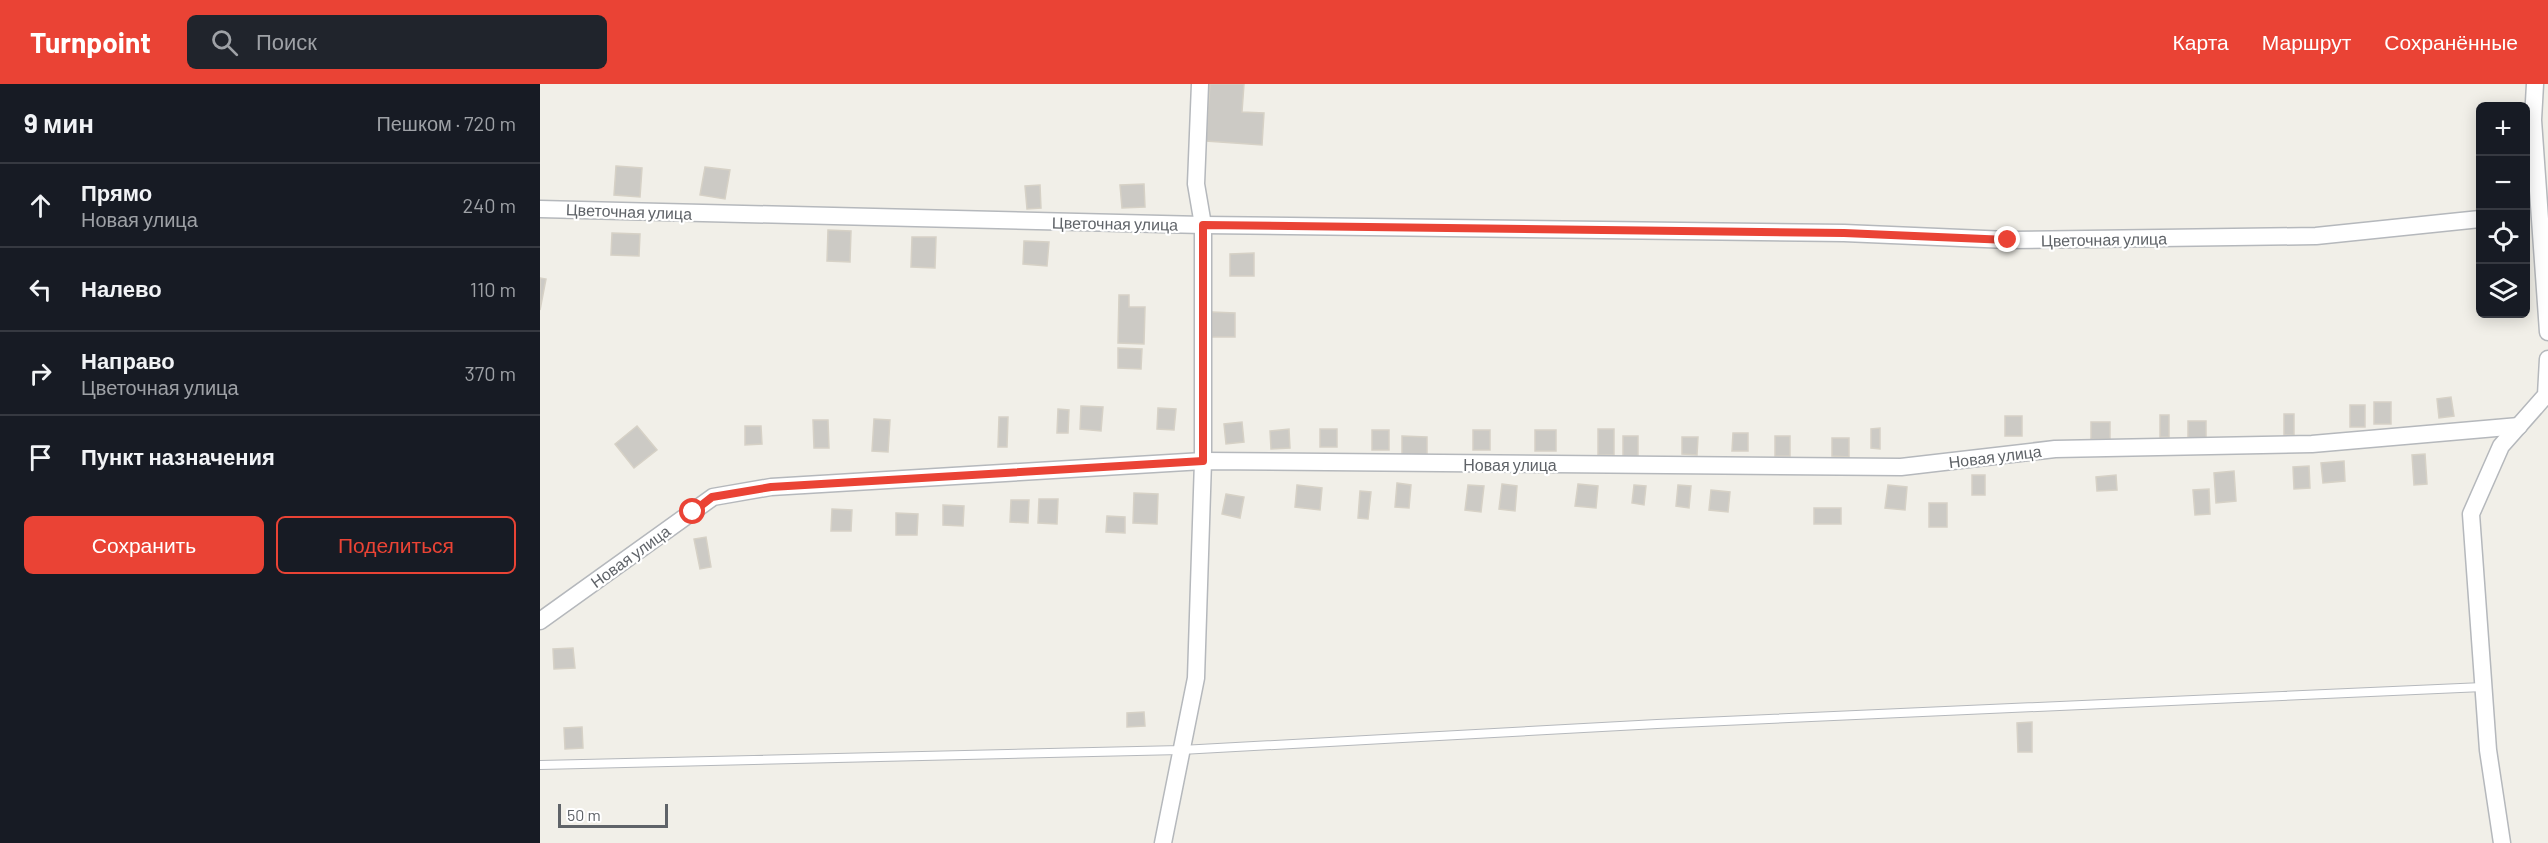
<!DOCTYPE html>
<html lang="ru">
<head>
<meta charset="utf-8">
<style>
  :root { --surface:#171b24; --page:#20242c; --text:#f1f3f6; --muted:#9ea1a6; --line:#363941; --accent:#ea4335 }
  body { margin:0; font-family:Barlow,sans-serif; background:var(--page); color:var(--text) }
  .controls { position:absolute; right:18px; top:18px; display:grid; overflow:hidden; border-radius:9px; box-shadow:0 3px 15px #0003 }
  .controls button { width:54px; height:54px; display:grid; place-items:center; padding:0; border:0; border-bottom:2px solid var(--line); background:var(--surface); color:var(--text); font:30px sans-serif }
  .scale { position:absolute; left:18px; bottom:15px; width:110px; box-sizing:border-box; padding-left:6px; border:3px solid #5f6368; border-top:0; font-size:16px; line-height:21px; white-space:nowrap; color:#5f6368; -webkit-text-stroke:4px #fff; paint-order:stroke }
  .stop { position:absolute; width:18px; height:18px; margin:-14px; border:4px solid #ea4335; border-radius:50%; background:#fff }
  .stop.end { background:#ea4335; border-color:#fff; box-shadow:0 2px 6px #0008 }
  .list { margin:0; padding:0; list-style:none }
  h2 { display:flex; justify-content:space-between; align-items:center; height:78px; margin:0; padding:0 24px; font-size:26px }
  h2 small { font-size:20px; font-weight:400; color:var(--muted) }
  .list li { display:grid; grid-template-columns:39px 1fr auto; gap:18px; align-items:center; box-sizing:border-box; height:84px; padding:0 24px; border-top:2px solid var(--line) }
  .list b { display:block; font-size:22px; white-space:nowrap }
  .list p { margin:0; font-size:20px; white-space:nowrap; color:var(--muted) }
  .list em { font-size:20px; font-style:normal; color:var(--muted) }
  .actions { display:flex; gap:12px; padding:18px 24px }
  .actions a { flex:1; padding:14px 0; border:2px solid var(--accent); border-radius:9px; text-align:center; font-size:21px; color:var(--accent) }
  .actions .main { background:var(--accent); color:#fff }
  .icon { flex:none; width:33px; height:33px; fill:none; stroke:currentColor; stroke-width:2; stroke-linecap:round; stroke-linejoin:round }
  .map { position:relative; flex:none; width:2008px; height:759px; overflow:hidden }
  header { display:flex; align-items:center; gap:36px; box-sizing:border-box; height:84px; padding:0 30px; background:var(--accent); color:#fff }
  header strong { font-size:28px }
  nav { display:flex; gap:33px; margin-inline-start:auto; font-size:21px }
  .search { width:420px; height:54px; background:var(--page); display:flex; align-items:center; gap:15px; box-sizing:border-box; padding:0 21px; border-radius:9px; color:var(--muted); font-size:22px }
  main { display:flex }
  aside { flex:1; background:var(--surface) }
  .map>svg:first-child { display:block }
  .building { fill:#cccac5; stroke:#d6d1c6; stroke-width:1.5 }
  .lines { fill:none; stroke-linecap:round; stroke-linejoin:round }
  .lane-casing { stroke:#b5b8bc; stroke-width:10 }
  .street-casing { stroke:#b5b8bc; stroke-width:19 }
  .lane { stroke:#fff; stroke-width:8 }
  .street { stroke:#fff; stroke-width:16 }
  .route { stroke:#ea4335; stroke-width:8 }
  .labels { text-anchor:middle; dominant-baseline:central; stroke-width:4.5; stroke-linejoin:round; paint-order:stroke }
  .street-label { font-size:16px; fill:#5f6368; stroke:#fff }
</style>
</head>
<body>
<header>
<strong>Turnpoint</strong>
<div class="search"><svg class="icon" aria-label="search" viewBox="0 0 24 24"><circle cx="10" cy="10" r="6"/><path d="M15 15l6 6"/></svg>Поиск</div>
<nav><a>Карта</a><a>Маршрут</a><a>Сохранённые</a></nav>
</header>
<main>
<aside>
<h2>9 мин<small>Пешком · 720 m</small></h2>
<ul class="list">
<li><svg class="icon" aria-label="ahead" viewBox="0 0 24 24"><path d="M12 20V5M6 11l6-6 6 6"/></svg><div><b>Прямо</b><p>Новая улица</p></div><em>240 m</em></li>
<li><svg class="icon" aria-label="left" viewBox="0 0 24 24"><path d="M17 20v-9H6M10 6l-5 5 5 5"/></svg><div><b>Налево</b></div><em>110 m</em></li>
<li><svg class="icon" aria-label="right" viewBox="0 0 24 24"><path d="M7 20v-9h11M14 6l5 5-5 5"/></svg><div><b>Направо</b><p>Цветочная улица</p></div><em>370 m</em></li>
<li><svg class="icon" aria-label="arrive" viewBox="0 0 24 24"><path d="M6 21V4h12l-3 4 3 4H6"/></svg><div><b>Пункт назначения</b></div></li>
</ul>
<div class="actions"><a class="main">Сохранить</a><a>Поделиться</a></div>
</aside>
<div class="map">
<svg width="2008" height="759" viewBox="0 0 2008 759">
  <rect width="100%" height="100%" fill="#f1efe8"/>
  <g class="building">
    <path d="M 670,0 L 704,0 L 702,28 L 724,29 L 722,61 L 666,57 Z"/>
    <path d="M 76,82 L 102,84 L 100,113 L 74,111 Z"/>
    <path d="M 165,83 L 190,86 L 185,115 L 160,111 Z"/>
    <path d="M 604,100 L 605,123 L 582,124 L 580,101 Z"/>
    <path d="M 500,101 L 501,124 L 487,125 L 485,102 Z"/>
    <path d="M 288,146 L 311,147 L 310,178 L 287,177 Z"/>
    <path d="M 72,149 L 100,150 L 99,172 L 71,171 Z"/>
    <path d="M 372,153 L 396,153 L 395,184 L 371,183 Z"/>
    <path d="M 484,157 L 509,158 L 507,182 L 483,180 Z"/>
    <path d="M 714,169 L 714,192 L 690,192 L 690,170 Z"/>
    <path d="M 0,194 L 6,195 L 0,226 Z"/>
    <path d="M 579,211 L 589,211 L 589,223 L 605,223 L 604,260 L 578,259 Z"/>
    <path d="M 672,228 L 695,229 L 695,253 L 672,253 Z"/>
    <path d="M 578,264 L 602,265 L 601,285 L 578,284 Z"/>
    <path d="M 1911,313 L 1914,332 L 1899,334 L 1897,315 Z"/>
    <rect x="1834" y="318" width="17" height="22"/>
    <rect x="1810" y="321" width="15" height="22"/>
    <path d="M 541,322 L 563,323 L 561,347 L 540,345 Z"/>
    <path d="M 618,324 L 636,325 L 634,346 L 617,345 Z"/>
    <path d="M 518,325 L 529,326 L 528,349 L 517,349 Z"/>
    <rect x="1744" y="330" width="10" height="21"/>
    <rect x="1620" y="331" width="9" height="22"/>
    <rect x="1465" y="332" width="17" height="20"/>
    <path d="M 459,333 L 468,333 L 467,363 L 458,363 Z"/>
    <path d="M 334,335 L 350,336 L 348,368 L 332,367 Z"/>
    <path d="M 273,336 L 288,336 L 289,364 L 274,364 Z"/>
    <rect x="1648" y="337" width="18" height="21"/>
    <path d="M 702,338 L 704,358 L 686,360 L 684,340 Z"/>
    <rect x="1551" y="338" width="19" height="17"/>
    <path d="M 97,342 L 117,366 L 94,384 L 75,360 Z"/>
    <path d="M 205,342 L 221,342 L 222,360 L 205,361 Z"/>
    <path d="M 1340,344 L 1340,365 L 1331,364 L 1331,345 Z"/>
    <path d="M 749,345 L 750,364 L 731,365 L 730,347 Z"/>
    <rect x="780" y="345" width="17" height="18"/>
    <rect x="1058" y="345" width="16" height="26"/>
    <rect x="832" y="346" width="17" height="20"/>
    <rect x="933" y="346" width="17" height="20"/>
    <rect x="995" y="346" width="21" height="21"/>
    <path d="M 1193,349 L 1208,349 L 1208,367 L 1192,367 Z"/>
    <path d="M 862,352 L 887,353 L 887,372 L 862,371 Z"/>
    <rect x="1083" y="352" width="15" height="20"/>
    <rect x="1235" y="352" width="15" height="20"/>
    <path d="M 1142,353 L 1158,353 L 1157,371 L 1142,370 Z"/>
    <path d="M 1292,354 L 1309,354 L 1309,373 L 1292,372 Z"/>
    <path d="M 1885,370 L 1887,400 L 1874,401 L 1872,371 Z"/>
    <path d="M 1804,377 L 1805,397 L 1783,399 L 1781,379 Z"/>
    <path d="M 1769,382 L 1770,404 L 1754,405 L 1753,383 Z"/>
    <path d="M 1694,387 L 1696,417 L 1676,419 L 1674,389 Z"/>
    <rect x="1432" y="391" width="13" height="20"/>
    <path d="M 1576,391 L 1577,406 L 1557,407 L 1556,393 Z"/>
    <path d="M 857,399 L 871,401 L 869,424 L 855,423 Z"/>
    <path d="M 962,400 L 977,402 L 975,427 L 959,425 Z"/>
    <path d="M 1038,400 L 1058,402 L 1056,424 L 1035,422 Z"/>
    <path d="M 757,401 L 782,404 L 780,426 L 755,423 Z"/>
    <path d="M 928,401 L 944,402 L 941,428 L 925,426 Z"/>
    <path d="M 1094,401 L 1106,402 L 1104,421 L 1092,419 Z"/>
    <path d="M 1138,401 L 1151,402 L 1149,424 L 1136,422 Z"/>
    <path d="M 1348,401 L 1367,403 L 1365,426 L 1345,424 Z"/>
    <path d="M 1669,405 L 1670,430 L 1655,431 L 1653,406 Z"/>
    <path d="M 1171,406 L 1190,408 L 1188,428 L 1169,426 Z"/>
    <path d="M 820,407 L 831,408 L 828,435 L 818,434 Z"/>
    <path d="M 594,409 L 618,410 L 617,440 L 593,439 Z"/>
    <path d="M 686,410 L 704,413 L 700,434 L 682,430 Z"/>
    <path d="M 499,415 L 518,415 L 517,440 L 498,439 Z"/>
    <path d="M 471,416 L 489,416 L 488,439 L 470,438 Z"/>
    <rect x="1389" y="419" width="18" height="24"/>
    <path d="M 403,421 L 424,422 L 423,442 L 403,441 Z"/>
    <rect x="1274" y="424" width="27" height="16"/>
    <path d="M 292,425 L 312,426 L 311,447 L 291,447 Z"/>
    <path d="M 356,429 L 378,430 L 377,451 L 356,451 Z"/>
    <path d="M 567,432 L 585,433 L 585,449 L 566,448 Z"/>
    <path d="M 166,453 L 171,483 L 160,485 L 154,455 Z"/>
    <path d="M 33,564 L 35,584 L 14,585 L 13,565 Z"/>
    <path d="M 604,628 L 605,642 L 587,643 L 587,629 Z"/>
    <path d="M 1492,638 L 1492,668 L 1478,668 L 1477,639 Z"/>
    <path d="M 42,643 L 43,664 L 25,665 L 24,644 Z"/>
  </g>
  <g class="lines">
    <g class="lane-casing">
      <path id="lane" d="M 0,681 L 641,666 L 1117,640 L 1943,603"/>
    </g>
    <g class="street-casing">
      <g id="street">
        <path d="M 1995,0 L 1993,36 L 2008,248"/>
        <path d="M 0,125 L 663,141 L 1304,149 L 1468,156 L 1776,152 L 1940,135"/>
        <path d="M 0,537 L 173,413 L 231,403 L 663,377 L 1361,383 L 1515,365 L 1772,360 L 1979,342"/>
        <path d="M 623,759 L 656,594 L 663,377 L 663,141 L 656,100 L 660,0"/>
        <path d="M 1962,759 L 1948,666 L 1931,430 L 1961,362 L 2006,311 L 2008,275"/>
      </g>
    </g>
    <use href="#lane" class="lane"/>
    <use href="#street" class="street"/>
  </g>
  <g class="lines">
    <path class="route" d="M 153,428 L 172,413 L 231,403 L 663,377 L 663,141 L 1304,149 L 1468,156"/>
  </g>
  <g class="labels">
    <g class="street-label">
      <text transform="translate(89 127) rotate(2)">Цветочная улица</text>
      <text transform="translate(575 139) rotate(1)">Цветочная улица</text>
      <text transform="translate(1564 155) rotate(-1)">Цветочная улица</text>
      <text transform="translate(1455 372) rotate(-7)">Новая улица</text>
      <text x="970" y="380">Новая улица</text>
      <text transform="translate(90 472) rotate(-36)">Новая улица</text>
    </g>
  </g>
</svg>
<div class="controls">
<button>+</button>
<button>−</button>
<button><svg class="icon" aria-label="locate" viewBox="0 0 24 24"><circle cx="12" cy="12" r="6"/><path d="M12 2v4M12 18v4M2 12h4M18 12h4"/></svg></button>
<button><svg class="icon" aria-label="layers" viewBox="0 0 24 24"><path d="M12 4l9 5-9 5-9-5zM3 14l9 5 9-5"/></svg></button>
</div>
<div class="scale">50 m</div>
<div class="stop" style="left:153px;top:428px"></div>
<div class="stop end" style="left:1468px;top:156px"></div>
</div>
</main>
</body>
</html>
